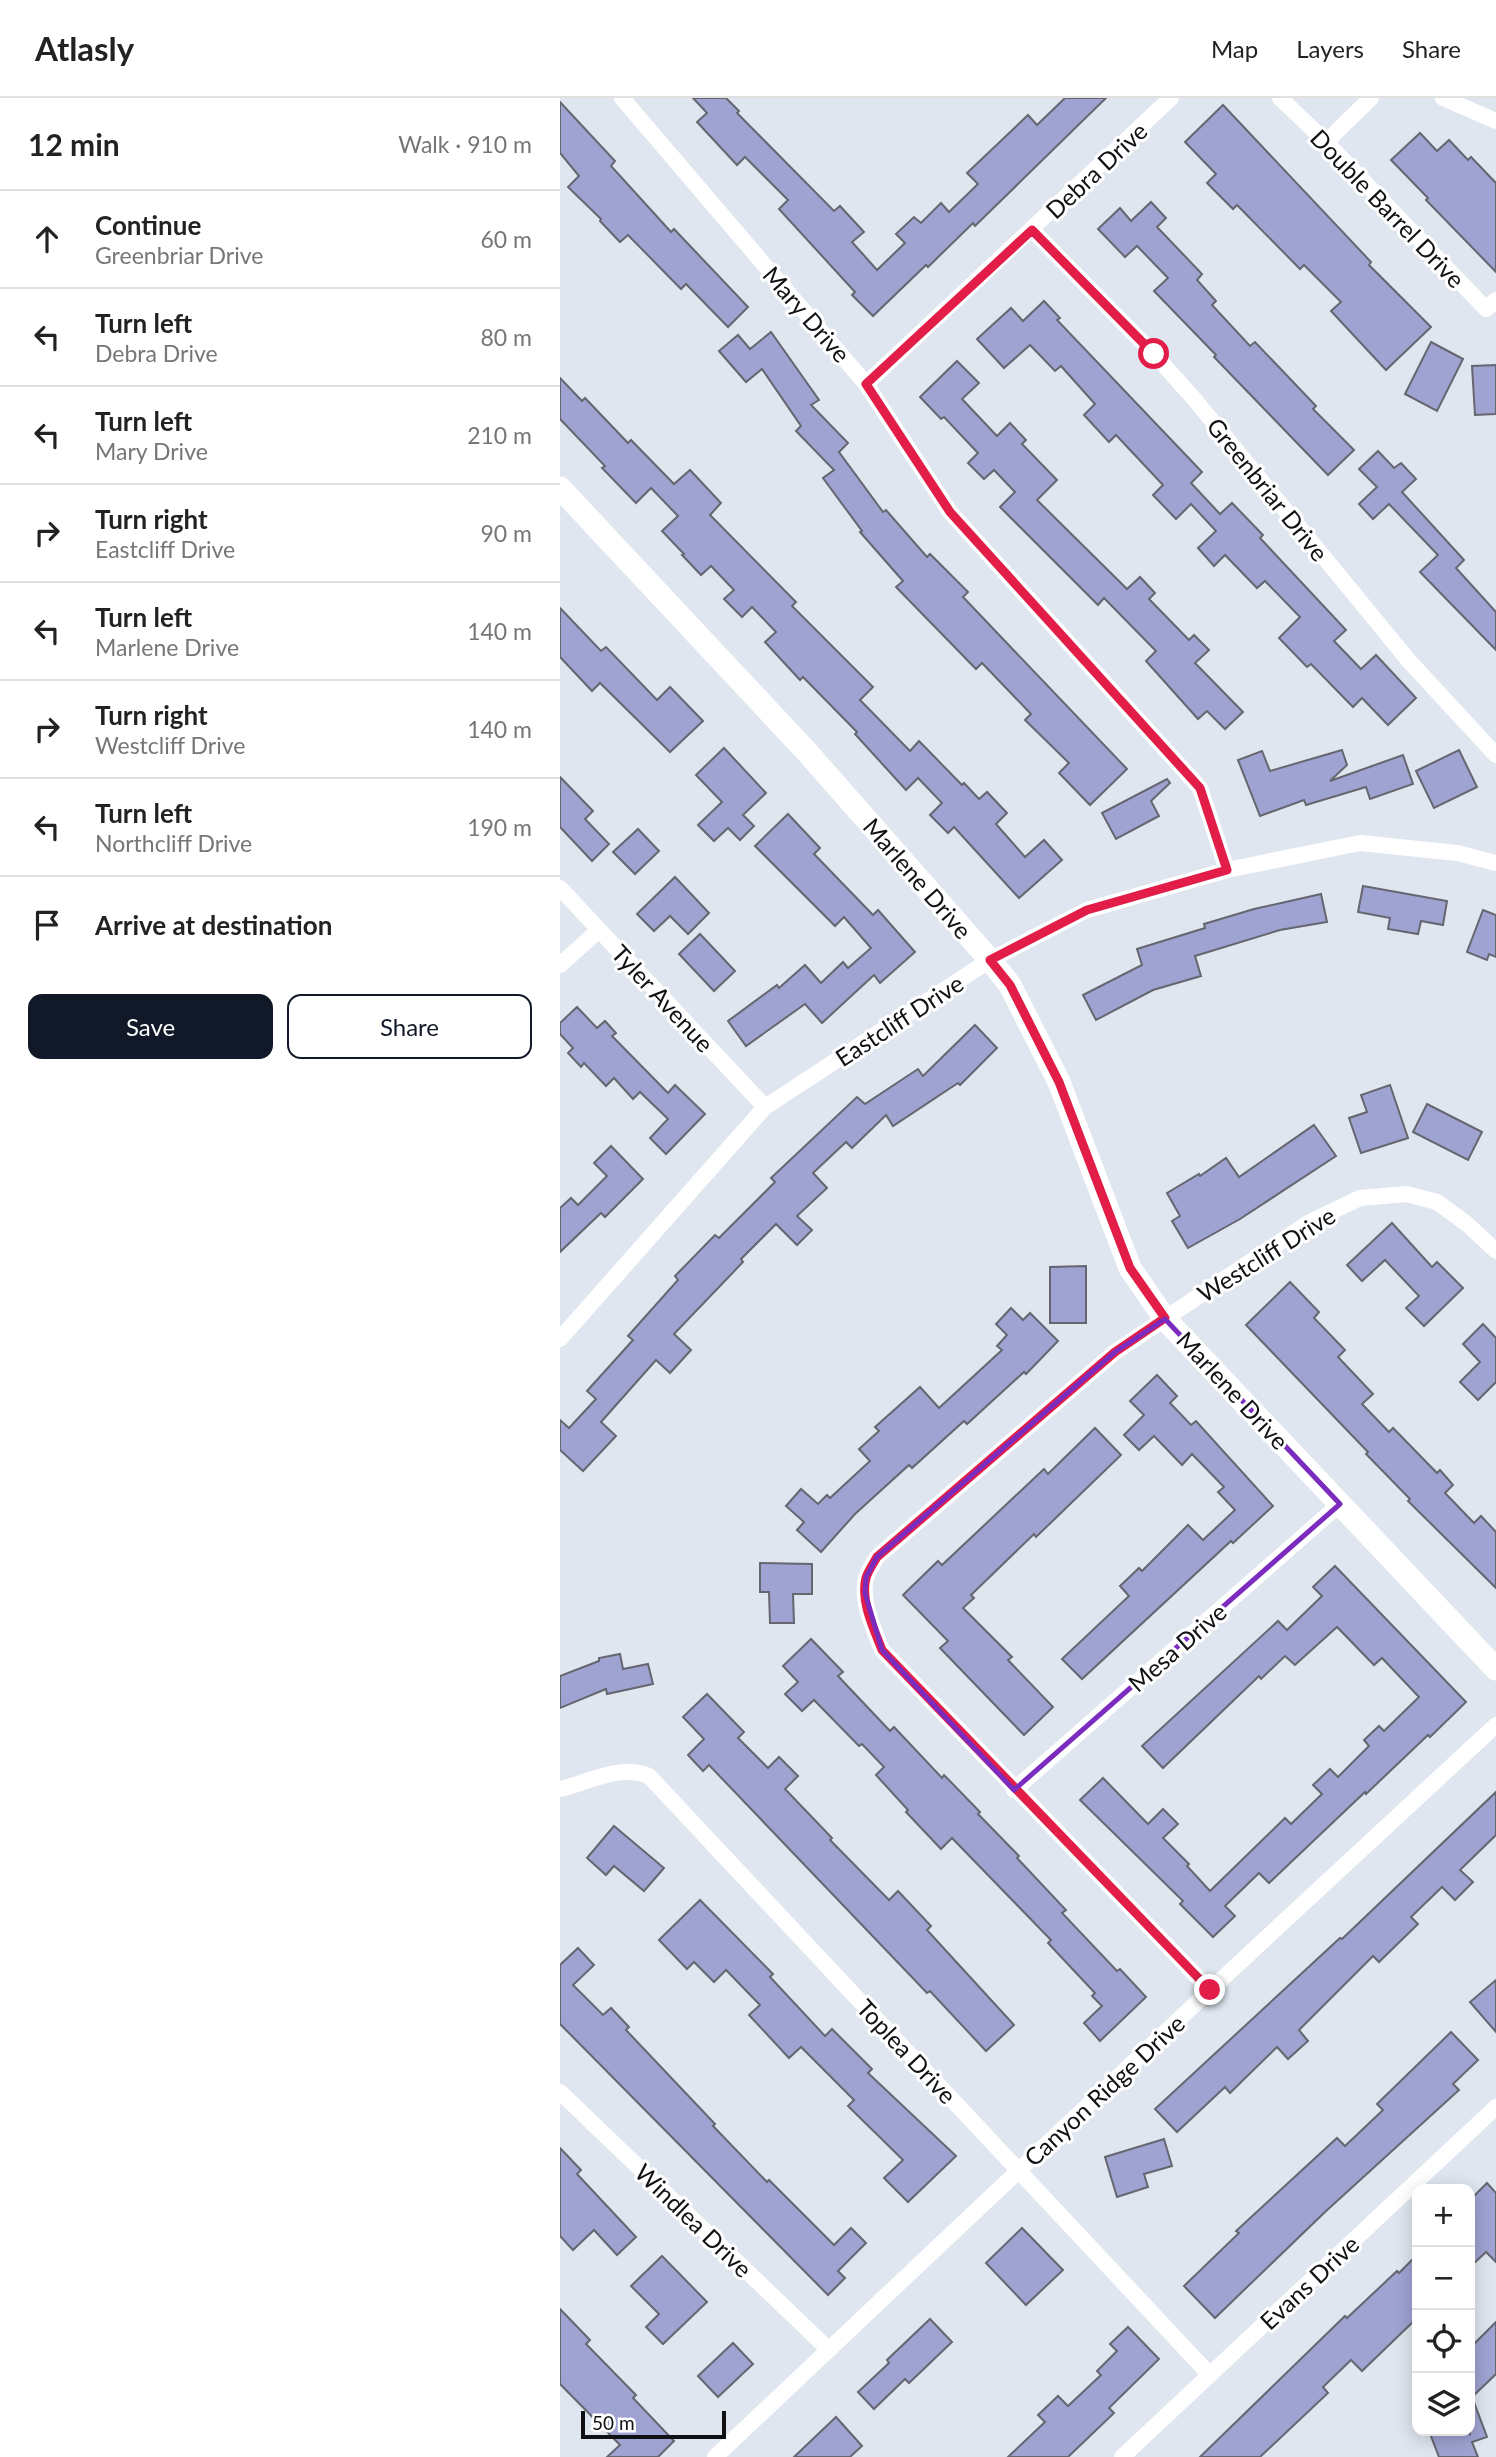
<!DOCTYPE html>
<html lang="en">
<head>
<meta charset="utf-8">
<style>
  :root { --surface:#fff; --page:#f6f6f6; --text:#222; --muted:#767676; --line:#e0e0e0; --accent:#111827 }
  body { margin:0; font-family:Lato,sans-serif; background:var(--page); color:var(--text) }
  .controls { position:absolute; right:21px; bottom:21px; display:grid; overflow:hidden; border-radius:14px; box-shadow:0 4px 18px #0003 }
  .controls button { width:63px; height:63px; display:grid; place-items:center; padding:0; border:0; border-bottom:2px solid var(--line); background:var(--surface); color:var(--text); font:35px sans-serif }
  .scale { position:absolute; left:21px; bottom:18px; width:145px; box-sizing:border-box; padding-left:7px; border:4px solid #0f1114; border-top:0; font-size:19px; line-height:24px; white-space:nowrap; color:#0f1114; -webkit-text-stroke:5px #fff; paint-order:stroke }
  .stop { position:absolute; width:21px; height:21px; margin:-16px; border:5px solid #e11d48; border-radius:50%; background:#fff }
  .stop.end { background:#e11d48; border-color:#fff; box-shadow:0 2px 7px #0008 }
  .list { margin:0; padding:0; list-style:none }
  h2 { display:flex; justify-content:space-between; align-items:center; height:91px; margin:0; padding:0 28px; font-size:30px }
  h2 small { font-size:23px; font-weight:400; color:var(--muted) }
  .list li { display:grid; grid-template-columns:46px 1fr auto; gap:21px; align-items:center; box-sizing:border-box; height:98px; padding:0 28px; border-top:2px solid var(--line) }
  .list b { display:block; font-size:26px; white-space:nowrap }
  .list p { margin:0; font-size:23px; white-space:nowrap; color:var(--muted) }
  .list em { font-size:23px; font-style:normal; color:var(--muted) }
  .actions { display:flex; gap:14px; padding:21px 28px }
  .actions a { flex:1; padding:16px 0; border:2px solid var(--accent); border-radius:14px; text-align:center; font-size:24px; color:var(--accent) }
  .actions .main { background:var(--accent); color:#fff }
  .icon { flex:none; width:38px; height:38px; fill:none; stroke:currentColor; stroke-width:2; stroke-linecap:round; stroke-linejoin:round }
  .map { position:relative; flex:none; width:936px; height:2359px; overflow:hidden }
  header { display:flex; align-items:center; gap:42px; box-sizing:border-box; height:98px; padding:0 35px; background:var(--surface); border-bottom:2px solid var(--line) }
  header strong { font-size:33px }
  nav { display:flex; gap:38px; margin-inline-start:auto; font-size:24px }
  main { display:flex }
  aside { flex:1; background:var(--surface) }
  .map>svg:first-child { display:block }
  .building { fill:#9ea3d2; stroke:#65666f; stroke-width:2 }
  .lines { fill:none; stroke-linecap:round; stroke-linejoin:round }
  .street { stroke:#fff; stroke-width:16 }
  .secondary { stroke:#fff; stroke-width:23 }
  .route { stroke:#e11d48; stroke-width:9 }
  .marked { fill:none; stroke:#7b2cbf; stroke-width:5; stroke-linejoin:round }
  .labels { text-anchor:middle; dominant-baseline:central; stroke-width:6; stroke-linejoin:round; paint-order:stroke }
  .street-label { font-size:24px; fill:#0f1114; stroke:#fff }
</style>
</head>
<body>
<header>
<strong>Atlasly</strong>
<nav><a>Map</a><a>Layers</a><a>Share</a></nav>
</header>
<main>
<aside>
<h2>12 min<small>Walk · 910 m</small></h2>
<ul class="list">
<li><svg class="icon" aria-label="ahead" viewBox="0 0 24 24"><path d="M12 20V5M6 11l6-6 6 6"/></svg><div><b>Continue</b><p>Greenbriar Drive</p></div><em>60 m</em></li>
<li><svg class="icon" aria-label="left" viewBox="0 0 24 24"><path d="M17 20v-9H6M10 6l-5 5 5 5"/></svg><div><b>Turn left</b><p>Debra Drive</p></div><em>80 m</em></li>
<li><svg class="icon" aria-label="left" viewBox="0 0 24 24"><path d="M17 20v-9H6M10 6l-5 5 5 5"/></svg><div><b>Turn left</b><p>Mary Drive</p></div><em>210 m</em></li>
<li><svg class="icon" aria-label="right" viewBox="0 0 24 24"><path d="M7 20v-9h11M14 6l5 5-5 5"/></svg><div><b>Turn right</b><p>Eastcliff Drive</p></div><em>90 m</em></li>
<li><svg class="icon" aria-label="left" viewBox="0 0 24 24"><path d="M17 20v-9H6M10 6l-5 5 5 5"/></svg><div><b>Turn left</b><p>Marlene Drive</p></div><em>140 m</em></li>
<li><svg class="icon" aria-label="right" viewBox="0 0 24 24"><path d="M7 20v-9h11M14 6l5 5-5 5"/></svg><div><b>Turn right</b><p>Westcliff Drive</p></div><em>140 m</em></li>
<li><svg class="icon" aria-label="left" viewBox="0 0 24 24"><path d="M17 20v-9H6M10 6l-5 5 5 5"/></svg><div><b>Turn left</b><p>Northcliff Drive</p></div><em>190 m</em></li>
<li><svg class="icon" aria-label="arrive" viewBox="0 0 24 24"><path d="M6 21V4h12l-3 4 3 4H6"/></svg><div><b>Arrive at destination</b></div></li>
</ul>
<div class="actions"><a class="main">Save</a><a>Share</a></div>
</aside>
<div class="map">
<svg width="936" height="2359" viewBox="0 0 936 2359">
  <rect width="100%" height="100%" fill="#dfe6ef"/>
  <g class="building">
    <path d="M 133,0 L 166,0 L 179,13 L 177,15 L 274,113 L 280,108 L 304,134 L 292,144 L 317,172 L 345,145 L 336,136 L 354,119 L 361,125 L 381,105 L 389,114 L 418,86 L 407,75 L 468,17 L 477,27 L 505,0 L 546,0 L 415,128 L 413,125 L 368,169 L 366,167 L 313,218 L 292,197 L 295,194 L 219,111 L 228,102 L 185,59 L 177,67 L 137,24 L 147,15 Z"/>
    <path d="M 0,4 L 55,63 L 51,68 L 111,134 L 114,131 L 188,209 L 168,229 L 126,186 L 121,191 L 68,137 L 60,144 L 40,123 L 41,121 L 8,89 L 19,78 L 0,55 Z"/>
    <path d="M 663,7 L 811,164 L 809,167 L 871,229 L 826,272 L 771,213 L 781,204 L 744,167 L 740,171 L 677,107 L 673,111 L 647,85 L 656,76 L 625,44 Z"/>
    <path d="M 860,35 L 877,53 L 889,42 L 908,62 L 911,59 L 936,85 L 936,174 L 866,102 L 868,100 L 831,62 Z"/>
    <path d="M 591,104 L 606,120 L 597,129 L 642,176 L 637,182 L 656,203 L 652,207 L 690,248 L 695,244 L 756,308 L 753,311 L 794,352 L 768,377 L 654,259 L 656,257 L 594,193 L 608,180 L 577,148 L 565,159 L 538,131 L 560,110 L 571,123 Z"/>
    <path d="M 484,203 L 500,220 L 497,222 L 642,374 L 631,385 L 660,416 L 672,405 L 703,437 L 700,440 L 786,532 L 774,543 L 801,571 L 816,557 L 856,600 L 828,627 L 802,600 L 793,609 L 751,566 L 747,569 L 719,540 L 740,519 L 705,483 L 697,490 L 665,457 L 654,468 L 638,450 L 656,433 L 631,406 L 616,421 L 593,397 L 603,387 L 556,337 L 549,344 L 524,317 L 535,306 L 501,268 L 495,273 L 470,247 L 444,270 L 417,241 L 451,210 L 463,223 Z"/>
    <path d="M 211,234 L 259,302 L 251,307 L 288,345 L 279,354 L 323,414 L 326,412 L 367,459 L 370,456 L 408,494 L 403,499 L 567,671 L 530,707 L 499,675 L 509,665 L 465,622 L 471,616 L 422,565 L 416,571 L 336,489 L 343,483 L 300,434 L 302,433 L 263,380 L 274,372 L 236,333 L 241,328 L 202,271 L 186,284 L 159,253 L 178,237 L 190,251 Z"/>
    <path d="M 871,244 L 903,261 L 877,313 L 845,296 Z"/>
    <path d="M 397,263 L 419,285 L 402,301 L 437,338 L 450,325 L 466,342 L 462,346 L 497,382 L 477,402 L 567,491 L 580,479 L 595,495 L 589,501 L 629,542 L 634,537 L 649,552 L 635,565 L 683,614 L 665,631 L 647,613 L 638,621 L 586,563 L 596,553 L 544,500 L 538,507 L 440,409 L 455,394 L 434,372 L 424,381 L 408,365 L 418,355 L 384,319 L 381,321 L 360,299 Z"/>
    <path d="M 936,267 L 936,316 L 915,317 L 912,268 Z"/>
    <path d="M 0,280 L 22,303 L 25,300 L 68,345 L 71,342 L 114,386 L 130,372 L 161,405 L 150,417 L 236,504 L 232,508 L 313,589 L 300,602 L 350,653 L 359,643 L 402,687 L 404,685 L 419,701 L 427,694 L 447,715 L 436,726 L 465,759 L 484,742 L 502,762 L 459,800 L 394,729 L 388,735 L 370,717 L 382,705 L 358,680 L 346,692 L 295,636 L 297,634 L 243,579 L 240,582 L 205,544 L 216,534 L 192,509 L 182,519 L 164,501 L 174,492 L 151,468 L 141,477 L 122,457 L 124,456 L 102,433 L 118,418 L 91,390 L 76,405 L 42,370 L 45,368 L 0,321 Z"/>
    <path d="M 818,353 L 834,370 L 841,365 L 856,381 L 842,394 L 904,462 L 896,470 L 936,514 L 936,552 L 860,474 L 878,457 L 829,406 L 813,421 L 799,406 L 817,389 L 799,371 Z"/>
    <path d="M 0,510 L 41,553 L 46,549 L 97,602 L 110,589 L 143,623 L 110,654 L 40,585 L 32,593 L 0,559 Z"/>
    <path d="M 164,650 L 206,695 L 183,717 L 194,728 L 180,742 L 168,730 L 154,743 L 138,727 L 162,704 L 136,677 Z"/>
    <path d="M 782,652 L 787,667 L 770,683 L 843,657 L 853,686 L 810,701 L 806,689 L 746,707 L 744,702 L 700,718 L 678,662 L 702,653 L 710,673 Z"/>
    <path d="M 899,652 L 917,689 L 874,710 L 856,673 Z"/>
    <path d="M 0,679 L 33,713 L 25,721 L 49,746 L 32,763 L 0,729 Z"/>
    <path d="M 607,681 L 610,685 L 591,703 L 599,718 L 556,741 L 542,715 Z"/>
    <path d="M 228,716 L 260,750 L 254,756 L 313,817 L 318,812 L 355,854 L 320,885 L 314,877 L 262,925 L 245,906 L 186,948 L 168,923 L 217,887 L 219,890 L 245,867 L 261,885 L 283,864 L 288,870 L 311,850 L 284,819 L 275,828 L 195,748 Z"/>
    <path d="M 78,731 L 99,753 L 75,776 L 53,754 Z"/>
    <path d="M 115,779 L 149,815 L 128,836 L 110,818 L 94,833 L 77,816 Z"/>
    <path d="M 803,788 L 887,803 L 883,827 L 861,823 L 858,836 L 828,831 L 830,820 L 798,814 Z"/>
    <path d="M 761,796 L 767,824 L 720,832 L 635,858 L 641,878 L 593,892 L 536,922 L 523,897 L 582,867 L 577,851 L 645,830 L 644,826 L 694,811 Z"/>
    <path d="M 923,812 L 936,817 L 936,859 L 929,856 L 927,862 L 907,854 Z"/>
    <path d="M 140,836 L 175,873 L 154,893 L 119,856 Z"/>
    <path d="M 17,909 L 37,930 L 45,923 L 56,935 L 52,938 L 108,995 L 115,987 L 145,1016 L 106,1056 L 90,1040 L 108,1021 L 80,994 L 73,1001 L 54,980 L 46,988 L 24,965 L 21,969 L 8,955 L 13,950 L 0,936 L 0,925 Z"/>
    <path d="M 415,927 L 437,950 L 400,987 L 398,985 L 333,1028 L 326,1017 L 292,1050 L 286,1044 L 253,1075 L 267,1090 L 237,1118 L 252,1132 L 237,1147 L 216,1126 L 181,1161 L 183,1164 L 114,1236 L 131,1252 L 110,1275 L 96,1262 L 41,1324 L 56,1338 L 23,1373 L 0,1352 L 0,1322 L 9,1330 L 36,1301 L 27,1293 L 73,1242 L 68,1238 L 118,1182 L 115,1178 L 155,1137 L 159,1140 L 215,1084 L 211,1080 L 297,999 L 305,1006 L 358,971 L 363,978 Z"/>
    <path d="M 830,987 L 848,1040 L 801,1055 L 789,1020 L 807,1014 L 801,997 Z"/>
    <path d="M 867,1006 L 922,1034 L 908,1062 L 853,1034 Z"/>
    <path d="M 754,1027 L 776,1058 L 680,1121 L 628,1150 L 612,1123 L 620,1118 L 607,1095 L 639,1076 L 640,1078 L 666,1060 L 679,1079 Z"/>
    <path d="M 51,1048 L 83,1081 L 45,1119 L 41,1115 L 0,1154 L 0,1110 L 11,1100 L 18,1107 L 47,1078 L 34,1065 Z"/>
    <path d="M 832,1125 L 872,1169 L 877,1164 L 903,1190 L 864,1228 L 846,1210 L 859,1198 L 825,1162 L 802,1183 L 787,1167 Z"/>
    <path d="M 526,1168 L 526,1225 L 490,1225 L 490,1169 Z"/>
    <path d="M 730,1184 L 759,1214 L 754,1220 L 785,1252 L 778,1259 L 813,1296 L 802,1306 L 829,1334 L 833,1330 L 877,1375 L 880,1372 L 893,1387 L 885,1395 L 914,1425 L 921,1418 L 936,1434 L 936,1490 L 848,1403 L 850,1401 L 806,1356 L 808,1354 L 686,1227 Z"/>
    <path d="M 451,1210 L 463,1222 L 470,1215 L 498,1243 L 466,1276 L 464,1274 L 407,1326 L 404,1323 L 352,1370 L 349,1367 L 295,1416 L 261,1454 L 237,1432 L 244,1424 L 226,1408 L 241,1391 L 258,1406 L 267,1397 L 270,1400 L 310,1363 L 299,1351 L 319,1333 L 315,1329 L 360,1289 L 379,1310 L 442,1252 L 437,1248 L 447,1237 L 436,1226 Z"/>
    <path d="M 923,1226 L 936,1240 L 936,1284 L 918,1302 L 900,1284 L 920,1264 L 903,1246 Z"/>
    <path d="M 597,1277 L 617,1298 L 610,1305 L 631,1327 L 636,1323 L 713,1408 L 673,1445 L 671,1443 L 522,1581 L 502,1561 L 569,1498 L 560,1488 L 579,1470 L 582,1473 L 628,1427 L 643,1442 L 675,1412 L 658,1394 L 664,1389 L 632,1356 L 622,1367 L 594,1338 L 579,1352 L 564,1337 L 584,1317 L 570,1303 Z"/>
    <path d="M 535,1330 L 561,1357 L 476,1439 L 474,1436 L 411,1497 L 414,1500 L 403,1510 L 452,1559 L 448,1562 L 493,1609 L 464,1637 L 380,1550 L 388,1543 L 343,1497 L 378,1463 L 382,1467 L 484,1371 L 488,1376 Z"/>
    <path d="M 200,1465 L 252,1466 L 252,1496 L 233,1496 L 234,1525 L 210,1525 L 209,1494 L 200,1494 Z"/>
    <path d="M 775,1468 L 906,1604 L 870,1639 L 868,1637 L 806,1696 L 805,1694 L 709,1785 L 699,1775 L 665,1808 L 675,1818 L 653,1839 L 620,1806 L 623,1803 L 520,1702 L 543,1680 L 588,1726 L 603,1711 L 618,1726 L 603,1740 L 629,1766 L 627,1768 L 650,1793 L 725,1720 L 731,1726 L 762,1696 L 753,1687 L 770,1671 L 778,1679 L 809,1648 L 804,1642 L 819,1628 L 824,1633 L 859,1599 L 822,1560 L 814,1567 L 777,1529 L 735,1567 L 725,1558 L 701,1581 L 699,1578 L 603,1670 L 582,1648 L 718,1523 L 727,1532 L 762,1498 L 753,1489 Z"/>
    <path d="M 251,1541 L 283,1574 L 278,1578 L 330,1633 L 334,1629 L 382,1680 L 384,1677 L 420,1714 L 418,1716 L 459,1758 L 457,1760 L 506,1812 L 502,1815 L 557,1873 L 560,1871 L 586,1899 L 540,1943 L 524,1925 L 542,1908 L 532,1898 L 535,1895 L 488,1845 L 491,1842 L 392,1740 L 381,1751 L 346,1714 L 348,1712 L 316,1677 L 324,1669 L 302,1646 L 299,1648 L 254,1602 L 242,1613 L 225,1596 L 238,1584 L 223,1568 Z"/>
    <path d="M 60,1556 L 63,1571 L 88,1566 L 93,1586 L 47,1596 L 46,1591 L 0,1610 L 0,1578 L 39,1563 L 39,1560 Z"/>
    <path d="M 147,1596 L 184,1634 L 178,1640 L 208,1670 L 219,1659 L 238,1678 L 225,1691 L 272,1740 L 270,1742 L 329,1802 L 338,1793 L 371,1828 L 367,1832 L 454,1927 L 426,1953 L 370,1893 L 367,1895 L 149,1667 L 143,1673 L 128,1657 L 144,1641 L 123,1619 Z"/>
    <path d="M 936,1694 L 936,1737 L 900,1772 L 913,1784 L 895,1802 L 882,1789 L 851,1819 L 858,1826 L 819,1864 L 813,1858 L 739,1932 L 748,1943 L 728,1961 L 717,1949 L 670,1995 L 665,1989 L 617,2034 L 595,2011 L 780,1840 L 782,1841 Z"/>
    <path d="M 54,1728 L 104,1770 L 84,1793 L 54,1768 L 46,1777 L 27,1760 Z"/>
    <path d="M 140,1802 L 213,1876 L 210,1879 L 265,1938 L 272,1931 L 312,1971 L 308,1975 L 396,2058 L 348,2104 L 324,2080 L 343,2062 L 288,2008 L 294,2002 L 241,1949 L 229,1960 L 189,1917 L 200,1907 L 166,1872 L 154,1884 L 134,1864 L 127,1871 L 99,1842 Z"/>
    <path d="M 18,1850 L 34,1867 L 13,1887 L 43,1917 L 51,1910 L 69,1929 L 66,1932 L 155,2026 L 153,2028 L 207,2084 L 209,2082 L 274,2147 L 291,2130 L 306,2145 L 278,2173 L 285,2180 L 268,2197 L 0,1926 L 0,1867 Z"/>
    <path d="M 936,1882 L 936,1934 L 910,1904 Z"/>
    <path d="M 891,1934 L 918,1962 L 893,1986 L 899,1992 L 765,2114 L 655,2220 L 624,2188 L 679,2135 L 676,2133 L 777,2040 L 785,2048 L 823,2012 L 817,2006 Z"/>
    <path d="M 604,2041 L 612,2068 L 584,2076 L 588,2089 L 557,2099 L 545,2059 Z"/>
    <path d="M 0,2050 L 21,2072 L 17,2076 L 76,2139 L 57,2157 L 34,2132 L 13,2152 L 0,2138 Z"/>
    <path d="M 927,2085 L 936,2095 L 936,2164 L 926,2154 L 910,2169 L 910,2102 Z"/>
    <path d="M 462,2130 L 503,2172 L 466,2207 L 426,2165 Z"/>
    <path d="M 857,2157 L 857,2220 L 802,2273 L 791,2262 L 763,2289 L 768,2295 L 700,2359 L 640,2359 L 785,2218 L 787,2220 L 837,2173 L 839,2175 Z"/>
    <path d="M 102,2158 L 147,2204 L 103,2246 L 86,2229 L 99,2216 L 71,2188 Z"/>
    <path d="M 0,2211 L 30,2242 L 26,2246 L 76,2297 L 73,2300 L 114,2343 L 98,2359 L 47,2359 L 60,2347 L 0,2286 Z"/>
    <path d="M 370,2221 L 392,2244 L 349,2285 L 345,2281 L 314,2311 L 298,2294 L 329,2265 L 327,2262 Z"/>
    <path d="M 936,2224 L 936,2276 L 912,2299 L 927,2339 L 912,2344 L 918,2359 L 879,2359 L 869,2333 L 908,2333 L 910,2337 L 910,2250 Z"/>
    <path d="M 568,2229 L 599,2261 L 549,2310 L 554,2315 L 508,2359 L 448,2359 L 485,2324 L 478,2317 L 498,2298 L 508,2308 L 541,2277 L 537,2273 L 557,2253 L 550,2246 Z"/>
    <path d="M 173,2245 L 193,2266 L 158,2299 L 138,2278 Z"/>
    <path d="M 276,2319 L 302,2348 L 290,2359 L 234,2359 Z"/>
  </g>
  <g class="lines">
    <g class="street">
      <path d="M 62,0 L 306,286 L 390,414 L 640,690 L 667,772"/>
      <path d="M 720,0 L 766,44 L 926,211 L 936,202"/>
      <path d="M 883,0 L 936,23"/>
      <path d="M 766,44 L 811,0"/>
      <path d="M 472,132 L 594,256 L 635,302 L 849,563 L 936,657"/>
      <path d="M 306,286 L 611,0"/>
      <path d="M 0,790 L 205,1009"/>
      <path d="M 0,867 L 39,832"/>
      <path d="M 0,1241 L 205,1009 L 430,862 L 527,812 L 667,772 L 800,745 L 897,755 L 936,765"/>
      <path d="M 0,1691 C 29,1684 61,1666 89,1678 L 650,2277"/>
      <path d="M 454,1692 L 780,1406"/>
      <path d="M 650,1892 L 322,1552 C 314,1531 300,1503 306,1480 C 308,1473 313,1466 317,1459 L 555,1254 L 750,1124 L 800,1100 L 847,1096 L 877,1104 L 907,1126 L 936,1153"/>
      <path d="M 0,1994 L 268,2251"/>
      <path d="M 155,2359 L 650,1892 L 936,1627"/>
      <path d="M 562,2359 L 936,2009"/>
    </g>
    <path class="secondary" d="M 0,390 L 247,654 L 430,862 L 450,887 L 499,984 L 570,1170 L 605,1221 L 936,1571"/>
  </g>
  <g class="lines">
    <path class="route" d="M 594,256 L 472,132 L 306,286 L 390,414 L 640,690 L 667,772 L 527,812 L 430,862 L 450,887 L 499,984 L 570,1170 L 605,1220 L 555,1254 L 317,1459 C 313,1466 308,1473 306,1480 C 300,1503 314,1531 322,1552 L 650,1892"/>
  </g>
  <path class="marked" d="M 605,1221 L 780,1406 L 454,1692 L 322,1552 L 305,1495 L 306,1479 L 317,1459 L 555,1254 Z"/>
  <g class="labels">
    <g class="street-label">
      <text transform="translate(536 72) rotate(-43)">Debra Drive</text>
      <text transform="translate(828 110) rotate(46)">Double Barrel Drive</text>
      <text transform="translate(247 216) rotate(49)">Mary Drive</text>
      <text transform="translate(708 391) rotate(51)">Greenbriar Drive</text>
      <text transform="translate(358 780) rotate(49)">Marlene Drive</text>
      <text transform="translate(103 900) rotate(47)">Tyler Avenue</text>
      <text transform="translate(339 922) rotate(-33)">Eastcliff Drive</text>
      <text transform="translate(706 1156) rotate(-32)">Westcliff Drive</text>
      <text transform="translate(673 1292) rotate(47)">Marlene Drive</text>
      <text transform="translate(617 1549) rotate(-41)">Mesa Drive</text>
      <text transform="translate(347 1953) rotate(47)">Toplea Drive</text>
      <text transform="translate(544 1992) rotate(-43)">Canyon Ridge Drive</text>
      <text transform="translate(134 2122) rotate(44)">Windlea Drive</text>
      <text transform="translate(749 2184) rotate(-43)">Evans Drive</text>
    </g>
  </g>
</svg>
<div class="controls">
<button>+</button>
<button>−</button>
<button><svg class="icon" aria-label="locate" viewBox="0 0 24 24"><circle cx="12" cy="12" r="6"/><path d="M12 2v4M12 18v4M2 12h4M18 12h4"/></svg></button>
<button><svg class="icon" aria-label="layers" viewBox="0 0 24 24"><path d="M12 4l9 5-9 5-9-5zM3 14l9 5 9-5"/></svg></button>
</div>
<div class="scale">50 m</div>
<div class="stop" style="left:594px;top:256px"></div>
<div class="stop end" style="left:650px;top:1892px"></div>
</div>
</main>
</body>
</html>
